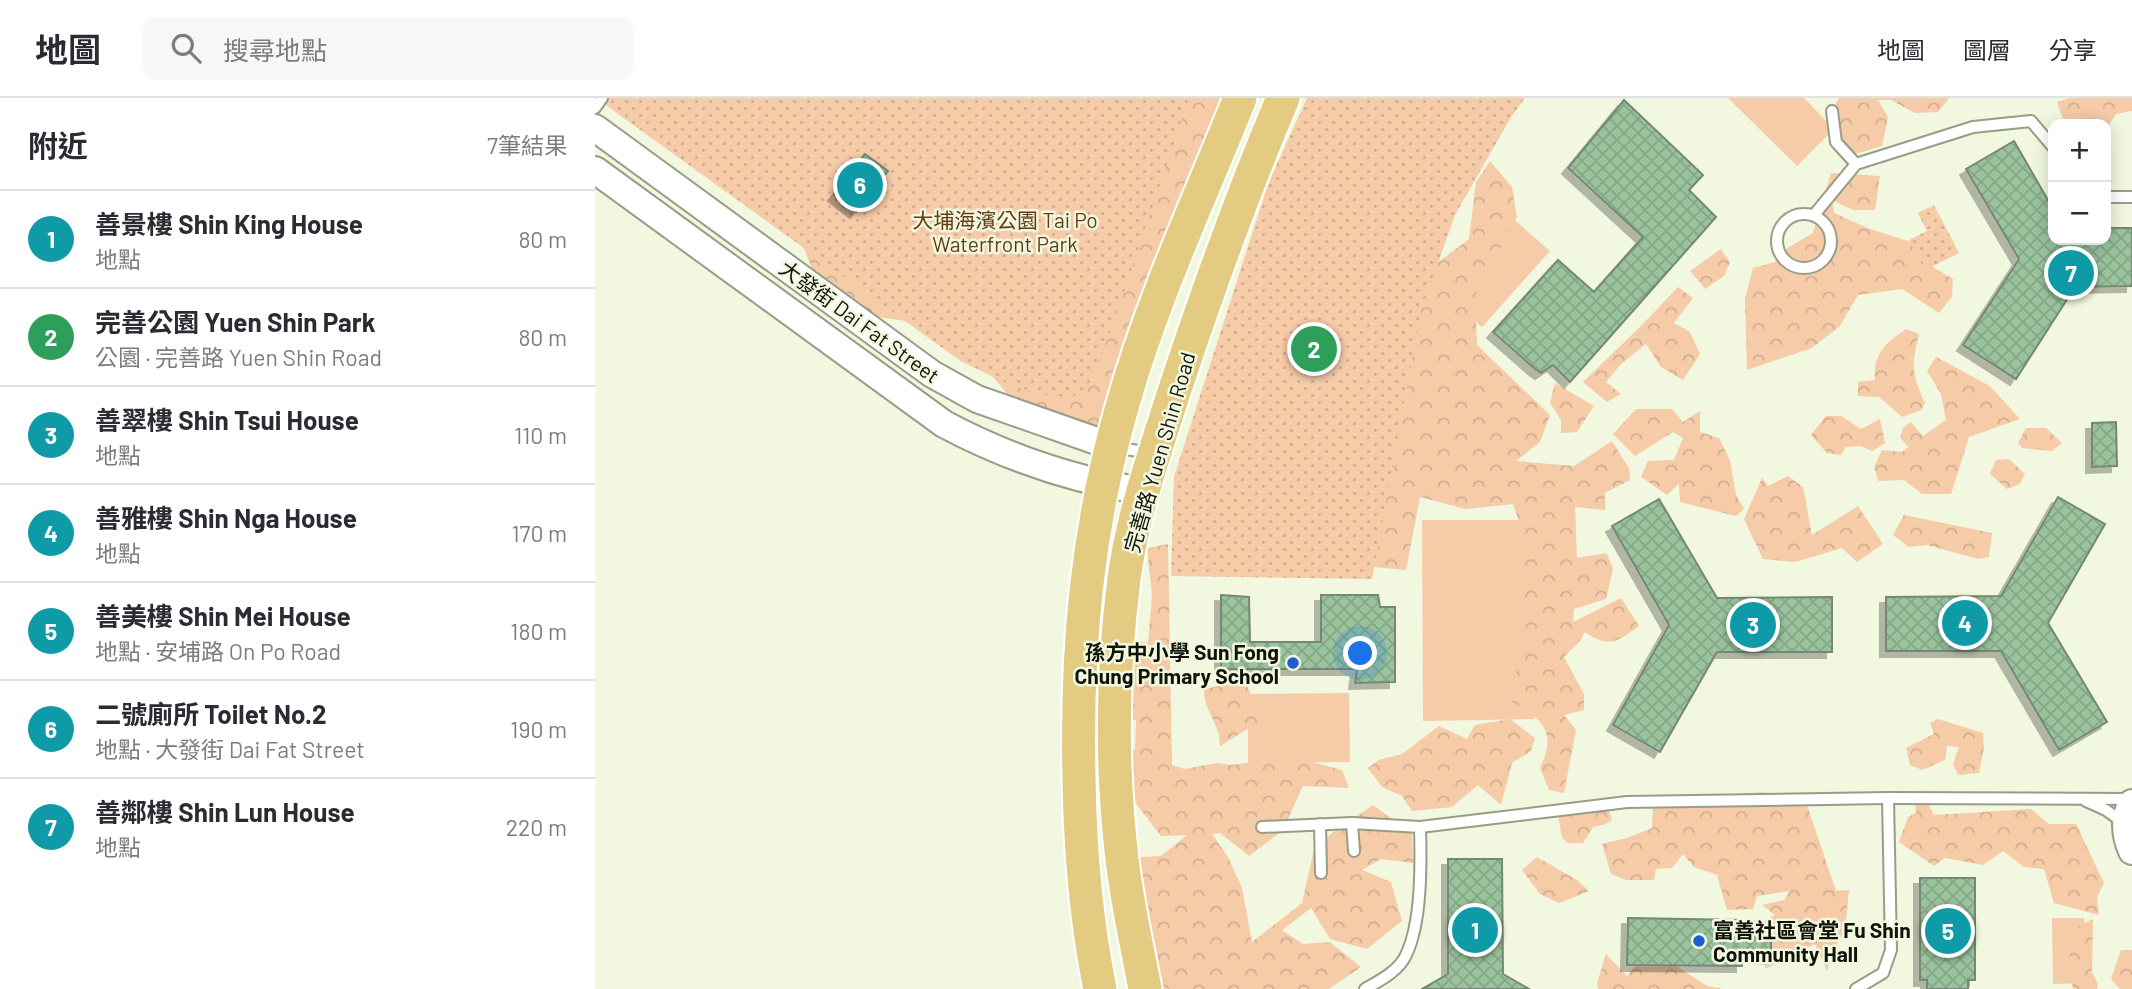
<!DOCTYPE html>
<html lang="zh-TW">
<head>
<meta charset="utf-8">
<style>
  :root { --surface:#fff; --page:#f7f7f7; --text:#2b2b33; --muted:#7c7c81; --line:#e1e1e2; --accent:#d93025 }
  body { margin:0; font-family:Barlow,"Noto Sans TC",sans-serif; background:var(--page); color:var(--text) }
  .controls { position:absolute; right:21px; top:21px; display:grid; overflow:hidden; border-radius:14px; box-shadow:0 4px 18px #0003 }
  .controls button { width:63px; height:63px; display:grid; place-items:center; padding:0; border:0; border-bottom:2px solid var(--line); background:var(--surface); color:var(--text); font:35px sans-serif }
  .you { position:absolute; left:766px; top:556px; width:24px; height:24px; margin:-18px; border:5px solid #fff; border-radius:50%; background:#1a73e8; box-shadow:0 0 0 10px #1a73e833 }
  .badge { display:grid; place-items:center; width:46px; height:46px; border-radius:50%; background:var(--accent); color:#fff; font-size:23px; font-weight:700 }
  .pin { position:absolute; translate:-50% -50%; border:4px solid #fff; box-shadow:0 2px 7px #0006 }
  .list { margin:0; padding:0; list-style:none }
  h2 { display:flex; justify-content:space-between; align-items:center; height:91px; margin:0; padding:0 28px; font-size:30px }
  h2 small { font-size:23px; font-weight:400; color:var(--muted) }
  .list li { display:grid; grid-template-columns:46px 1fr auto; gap:21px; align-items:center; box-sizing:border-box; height:98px; padding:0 28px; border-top:2px solid var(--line) }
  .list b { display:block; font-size:26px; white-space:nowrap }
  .list p { margin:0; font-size:23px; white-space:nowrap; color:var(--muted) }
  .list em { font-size:23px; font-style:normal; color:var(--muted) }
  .icon { flex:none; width:38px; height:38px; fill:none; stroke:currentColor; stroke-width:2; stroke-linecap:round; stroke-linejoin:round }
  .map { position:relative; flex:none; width:1537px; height:891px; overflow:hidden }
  header { display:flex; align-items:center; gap:42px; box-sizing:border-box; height:98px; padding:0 35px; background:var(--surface); border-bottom:2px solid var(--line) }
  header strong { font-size:33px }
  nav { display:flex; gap:38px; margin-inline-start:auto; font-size:24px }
  .search { width:490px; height:63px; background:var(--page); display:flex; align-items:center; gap:18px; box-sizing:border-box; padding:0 24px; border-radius:14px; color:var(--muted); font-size:26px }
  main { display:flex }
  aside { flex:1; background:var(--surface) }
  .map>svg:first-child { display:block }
  .grass { fill:#f5cba8 }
  .forest { fill:url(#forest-crowns) }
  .park { fill:url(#park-dots) }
  .building { fill:url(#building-cross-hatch); stroke:#758776; stroke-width:2; filter:url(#shadow) }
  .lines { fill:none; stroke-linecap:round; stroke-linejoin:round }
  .service-casing { stroke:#979d86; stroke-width:14 }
  .tertiary-casing { stroke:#979d86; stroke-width:30 }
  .primary-casing { stroke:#fff; stroke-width:37 }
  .service { stroke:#fff; stroke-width:10 }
  .tertiary { stroke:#fff; stroke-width:26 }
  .primary { stroke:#e3cc82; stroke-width:33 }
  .poi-dot { fill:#1c60cc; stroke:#f1f8df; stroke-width:2.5 }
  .labels { text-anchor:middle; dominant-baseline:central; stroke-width:5; stroke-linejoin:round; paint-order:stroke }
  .park-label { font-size:21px; fill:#653c13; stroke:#f1f8df }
  .street-label { font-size:21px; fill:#11130a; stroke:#f1f8df }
  .poi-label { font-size:21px; font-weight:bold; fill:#11130a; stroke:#f1f8df; text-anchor:end }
</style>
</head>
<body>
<header>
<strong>地圖</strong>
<div class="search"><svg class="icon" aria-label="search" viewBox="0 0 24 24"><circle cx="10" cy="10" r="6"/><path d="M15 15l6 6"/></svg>搜尋地點</div>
<nav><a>地圖</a><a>圖層</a><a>分享</a></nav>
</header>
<main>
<aside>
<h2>附近<small>7筆結果</small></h2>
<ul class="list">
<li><span class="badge" style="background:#0f9aa8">1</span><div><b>善景樓 Shin King House</b><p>地點</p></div><em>80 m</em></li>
<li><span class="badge" style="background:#2e9e5b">2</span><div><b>完善公園 Yuen Shin Park</b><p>公園 · 完善路 Yuen Shin Road</p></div><em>80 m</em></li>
<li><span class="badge" style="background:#0f9aa8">3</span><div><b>善翠樓 Shin Tsui House</b><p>地點</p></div><em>110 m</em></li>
<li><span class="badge" style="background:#0f9aa8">4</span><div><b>善雅樓 Shin Nga House</b><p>地點</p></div><em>170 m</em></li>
<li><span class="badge" style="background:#0f9aa8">5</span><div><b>善美樓 Shin Mei House</b><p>地點 · 安埔路 On Po Road</p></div><em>180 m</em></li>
<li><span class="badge" style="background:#0f9aa8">6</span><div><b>二號廁所 Toilet No.2</b><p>地點 · 大發街 Dai Fat Street</p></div><em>190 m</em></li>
<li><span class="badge" style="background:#0f9aa8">7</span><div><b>善鄰樓 Shin Lun House</b><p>地點</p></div><em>220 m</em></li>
</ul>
</aside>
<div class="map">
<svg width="1537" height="891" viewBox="0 0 1537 891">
  <defs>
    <pattern id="forest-crowns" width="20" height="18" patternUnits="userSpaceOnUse" patternTransform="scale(1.75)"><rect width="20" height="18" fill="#f5cba8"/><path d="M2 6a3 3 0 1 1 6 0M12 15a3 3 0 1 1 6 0" fill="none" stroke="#d1ad8f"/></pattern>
    <pattern id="park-dots" width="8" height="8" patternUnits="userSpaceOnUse" patternTransform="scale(1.75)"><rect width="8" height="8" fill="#f5cba8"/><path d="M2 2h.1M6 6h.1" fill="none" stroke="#d1ad8f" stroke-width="1.8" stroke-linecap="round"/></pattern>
    <pattern id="building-cross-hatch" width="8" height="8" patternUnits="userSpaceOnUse" patternTransform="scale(1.75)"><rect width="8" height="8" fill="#9ac39d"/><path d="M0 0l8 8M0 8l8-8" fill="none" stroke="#84a786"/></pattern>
    <filter id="shadow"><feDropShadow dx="-6" dy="6" stdDeviation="0" flood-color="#0004"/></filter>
  </defs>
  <rect width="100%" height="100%" fill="#f1f8df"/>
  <g class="grass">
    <path d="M 1133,0 L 1209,0 L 1239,31 L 1202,68 Z"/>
    <path d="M 914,117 L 955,153 L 887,229 L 846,193 Z"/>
    <path d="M 827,422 L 939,422 L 939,621 L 828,623 Z"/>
    <path d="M 754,595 L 755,664 L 653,665 L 653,596 Z"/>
    <path d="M 1457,820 L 1489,820 L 1490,885 L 1458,886 Z"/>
  </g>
  <g class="forest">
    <path d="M 549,0 L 636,0 L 520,344 L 446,338 L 395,275 L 318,224 L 268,217 L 224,189 L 191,104 Z"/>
    <path d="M 1244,0 L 1354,0 L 1343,14 L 1320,15 L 1296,2 L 1283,2 L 1293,19 L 1287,48 L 1260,56 L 1234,42 L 1233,20 Z"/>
    <path d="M 1475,0 L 1537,0 L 1537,13 L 1521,16 L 1511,31 L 1511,26 L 1470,26 L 1462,4 Z"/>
    <path d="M 895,63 L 917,89 L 922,119 L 880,197 L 882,247 L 955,317 L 945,344 L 921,363 L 979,368 L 1017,343 L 1034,370 L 1035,382 L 1010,395 L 1010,412 L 980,409 L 982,460 L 1011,455 L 1018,470 L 1011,501 L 979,511 L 978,524 L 1026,500 L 1044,528 C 1021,544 1015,551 990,534 L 984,544 L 969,559 L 989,596 L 989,612 L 969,617 L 981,632 L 969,695 L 954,692 L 945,670 C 963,632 947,621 915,603 L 931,528 L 928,435 L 918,406 L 870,411 L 825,399 L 811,472 L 756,467 L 822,180 L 874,141 L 881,84 Z"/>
    <path d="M 1236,75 L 1285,78 L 1280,112 L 1258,112 L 1237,102 L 1239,115 L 1275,131 L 1332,149 L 1338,169 L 1358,181 L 1357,199 L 1344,215 L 1307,191 L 1263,197 L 1245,228 L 1217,250 L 1152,272 L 1150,200 L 1158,170 L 1180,164 L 1191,151 L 1218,135 Z"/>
    <path d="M 1126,151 L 1135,164 L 1129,178 L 1110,191 L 1095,173 Z"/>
    <path d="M 1083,189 L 1098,200 L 1079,225 L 1095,234 L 1105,256 L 1088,282 L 1066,269 L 1051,246 L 1026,266 L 1011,284 L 1026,296 L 1012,304 L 988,284 L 1046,228 Z"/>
    <path d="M 1311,231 L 1324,236 C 1316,266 1317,277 1330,305 L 1326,312 L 1307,319 L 1284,299 L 1263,298 L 1263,284 L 1280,282 C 1277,256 1292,244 1311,231 Z"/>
    <path d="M 1341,259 L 1395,288 L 1425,321 L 1374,339 L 1356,396 L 1327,396 L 1309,382 L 1283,383 L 1279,369 L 1287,352 L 1307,354 L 1314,349 L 1305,340 L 1308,330 L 1316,324 L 1328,338 L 1351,322 L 1346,296 L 1332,273 Z"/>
    <path d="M 960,285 L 999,308 L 982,334 L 966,335 L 966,322 L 955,305 Z"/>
    <path d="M 1041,311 L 1077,311 L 1088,324 L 1105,313 L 1105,334 L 1124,340 L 1135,362 L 1141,397 L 1149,411 L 1141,418 L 1085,404 L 1084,386 L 1072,397 L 1046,379 L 1053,363 L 1079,362 L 1088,340 L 1078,334 L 1040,358 L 1018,336 Z"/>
    <path d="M 1231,318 L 1246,318 L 1266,331 L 1285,321 L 1290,345 L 1277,353 L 1266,348 L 1251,349 L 1246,357 L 1232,355 L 1216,337 Z"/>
    <path d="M 1431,330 L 1451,330 L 1467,345 L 1457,353 L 1427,350 L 1423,345 Z"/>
    <path d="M 1414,361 L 1430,376 L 1425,386 L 1412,391 L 1395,376 L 1401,362 Z"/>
    <path d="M 1193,378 L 1208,389 L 1217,437 L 1263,408 L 1288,446 L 1262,464 L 1247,450 L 1200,464 L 1168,461 L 1149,421 L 1167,380 L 1173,388 Z"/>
    <path d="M 1309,417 L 1397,435 L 1394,459 L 1383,461 L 1332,447 L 1314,449 L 1298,437 Z"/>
    <path d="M 573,446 L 577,667 L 589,671 L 622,665 L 636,667 L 699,659 L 747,672 L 754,690 L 708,688 L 688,732 L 654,758 L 625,735 L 617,736 L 633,759 L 647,790 L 657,844 L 707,805 L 720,747 L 778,707 L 817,736 L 818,765 L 786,761 L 767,772 L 796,784 L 807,823 L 772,851 L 735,841 L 716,810 L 687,832 L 708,846 L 735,844 L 766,869 L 734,891 L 555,891 L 529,760 L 566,758 L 592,737 L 566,738 L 529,690 L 514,648 L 540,652 L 541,622 L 513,618 L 528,541 L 553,545 L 557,497 L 552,450 Z"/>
    <path d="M 649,583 L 670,620 L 625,648 C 626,627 608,612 609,591 Z"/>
    <path d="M 915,621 L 940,640 L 936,653 L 917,665 L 906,707 L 883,687 L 857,709 L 817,713 L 807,698 L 787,689 L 773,670 L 784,662 L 807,656 L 844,628 L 872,641 L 880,627 Z"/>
    <path d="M 1343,621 L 1388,635 L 1389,650 L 1384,675 L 1363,677 L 1358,666 L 1364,649 L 1352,648 L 1350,662 L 1327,672 L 1315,667 L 1311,650 L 1339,636 L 1335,625 Z"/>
    <path d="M 1169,694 L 1212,707 L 1241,793 L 1254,792 L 1250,832 L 1237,855 L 1232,873 L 1220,846 L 1170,871 L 1165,826 L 1180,817 L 1167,807 L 1189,802 L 1195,793 L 1162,798 L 1158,811 L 1132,812 L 1122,777 L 1099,769 L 1088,756 L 1077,770 L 1061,771 L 1059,782 L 1031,782 L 1016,776 L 1007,746 L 1032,740 L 1057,730 L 1058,703 Z"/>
    <path d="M 1330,700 L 1339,717 L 1436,711 L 1454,726 L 1481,726 L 1509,785 L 1502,799 L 1504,817 L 1459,805 L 1449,771 L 1429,769 L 1408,753 L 1388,767 L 1350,760 L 1339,768 L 1304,744 L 1313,719 L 1321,715 L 1320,703 Z"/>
    <path d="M 1010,701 L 1017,722 L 1011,726 L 998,729 L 988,745 L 973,745 L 967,740 L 963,717 L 980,705 L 992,716 Z"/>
    <path d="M 942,759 L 982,782 L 994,793 L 964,805 L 945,796 L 927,772 Z"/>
    <path d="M 1498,821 L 1497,874 L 1503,886 L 1502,891 L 1478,891 L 1474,865 L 1478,830 Z"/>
    <path d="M 1526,852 L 1537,852 L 1537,891 L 1525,891 L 1516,881 Z"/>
    <path d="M 1011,856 L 1032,878 L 1045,862 L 1072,862 L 1112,888 L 1127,891 L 1003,891 L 1002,885 Z"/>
  </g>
  <g class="park">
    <path d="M 1,0 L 594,0 L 515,235 L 491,295 C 448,308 405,281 367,264 Z"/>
    <path d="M 712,0 L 930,0 L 916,19 L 860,117 L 825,216 L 777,481 L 576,478 L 579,379 L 673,86 Z"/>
    <path d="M 1339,107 L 1364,155 L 1330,172 L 1314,142 L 1332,133 L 1323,115 Z"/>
  </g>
  <g class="building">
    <path d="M 1029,2 L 1108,77 L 1094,92 L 1121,119 L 975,284 L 958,267 L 946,275 L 940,271 L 898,234 L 963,162 L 999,194 L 1048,139 L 973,70 Z"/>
    <path d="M 1419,43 L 1458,111 L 1458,142 L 1511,142 L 1511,130 L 1537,130 L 1537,188 L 1480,189 L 1421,281 L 1368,247 L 1424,161 L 1371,71 Z"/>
    <path d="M 270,56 L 293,73 L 261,114 L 239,97 Z"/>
    <path d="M 1521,324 L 1522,368 L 1497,369 L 1497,325 Z"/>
    <path d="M 1463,399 L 1510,426 L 1453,525 L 1512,624 L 1464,652 L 1406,553 L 1291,553 L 1291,499 L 1406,498 Z"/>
    <path d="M 1064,401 L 1122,500 L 1237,499 L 1237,554 L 1122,554 L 1065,654 L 1018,627 L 1074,527 L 1017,428 Z"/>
    <path d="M 626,497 L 654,499 L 655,544 L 726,544 L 726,497 L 783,497 L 785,509 L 800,509 L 800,584 L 760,585 L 762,571 L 626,571 Z"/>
    <path d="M 853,761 L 907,761 L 908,876 L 934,891 L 827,891 L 853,876 Z"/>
    <path d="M 1325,780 L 1380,780 L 1380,882 L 1373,882 L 1373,891 L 1332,891 L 1332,882 L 1325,882 Z"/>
    <path d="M 1033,820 L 1147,822 L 1147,828 L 1176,828 L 1176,860 L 1147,858 L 1147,868 L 1032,867 Z"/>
  </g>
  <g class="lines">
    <g class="service-casing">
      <g id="service">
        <path d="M 0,10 L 7,0"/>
        <path d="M 1237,13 L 1241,44 L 1261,66"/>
        <path d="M 1511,99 L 1537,99"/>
        <circle cx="1209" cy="143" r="27"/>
        <path d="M 1219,117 L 1261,66 L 1378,29 L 1436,23 L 1458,49"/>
        <path d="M 519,349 L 555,355"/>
        <path d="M 1491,703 L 1511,712 L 1529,725"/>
        <path d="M 757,725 L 759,753"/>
        <path d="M 725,726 L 726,775"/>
        <path d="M 667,729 L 757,725 L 825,729"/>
        <path d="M 770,891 C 784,883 804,873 811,857 C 827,824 826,765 825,729 L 1032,704 L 1293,700 L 1537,701"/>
        <path d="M 1261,891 L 1288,875 L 1296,852 L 1293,700"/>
      </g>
    </g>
    <g class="tertiary-casing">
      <g id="tertiary">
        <path d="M 0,30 L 337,276 L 382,301 L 516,348"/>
        <path d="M 0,72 L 349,326 C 411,359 479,382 548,393"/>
        <path d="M 1537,705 C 1528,721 1530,737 1537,753"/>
      </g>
    </g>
    <g class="primary-casing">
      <g id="primary">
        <path d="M 505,891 C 491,822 485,750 484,680 C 481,549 492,428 529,302 C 559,198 605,100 645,0"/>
        <path d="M 550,891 C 542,848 532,805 527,761 C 516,668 517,574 529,481 C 537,419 559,357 578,297 C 611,197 647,97 688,0"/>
      </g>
    </g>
    <use href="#service" class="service"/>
    <use href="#tertiary" class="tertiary"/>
    <use href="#primary" class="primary"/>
  </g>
  <g class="poi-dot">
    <circle cx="698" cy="565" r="7"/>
    <circle cx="1104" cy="843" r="7"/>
  </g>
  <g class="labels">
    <g class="park-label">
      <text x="410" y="121">大埔海濱公園 Tai Po<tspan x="410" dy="24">Waterfront Park</tspan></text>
    </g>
    <g class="street-label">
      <text transform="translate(265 223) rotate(36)">大發街 Dai Fat Street</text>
      <text transform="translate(564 354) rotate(-74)">完善路 Yuen Shin Road</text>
    </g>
    <g class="poi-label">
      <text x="684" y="553">孫方中小學 Sun Fong<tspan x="684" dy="24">Chung Primary School</tspan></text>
      <text x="1118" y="831" text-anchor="start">富善社區會堂 Fu Shin<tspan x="1118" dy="24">Community Hall</tspan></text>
    </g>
  </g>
</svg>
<div class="controls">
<button>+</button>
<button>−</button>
</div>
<div class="you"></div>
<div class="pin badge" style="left:880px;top:832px;background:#0f9aa8">1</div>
<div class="pin badge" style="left:719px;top:251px;background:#2e9e5b">2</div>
<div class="pin badge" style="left:1158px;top:527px;background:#0f9aa8">3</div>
<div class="pin badge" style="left:1370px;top:525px;background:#0f9aa8">4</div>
<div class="pin badge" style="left:1353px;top:833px;background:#0f9aa8">5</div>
<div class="pin badge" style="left:265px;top:87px;background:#0f9aa8">6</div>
<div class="pin badge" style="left:1476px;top:175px;background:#0f9aa8">7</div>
</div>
</main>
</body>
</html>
